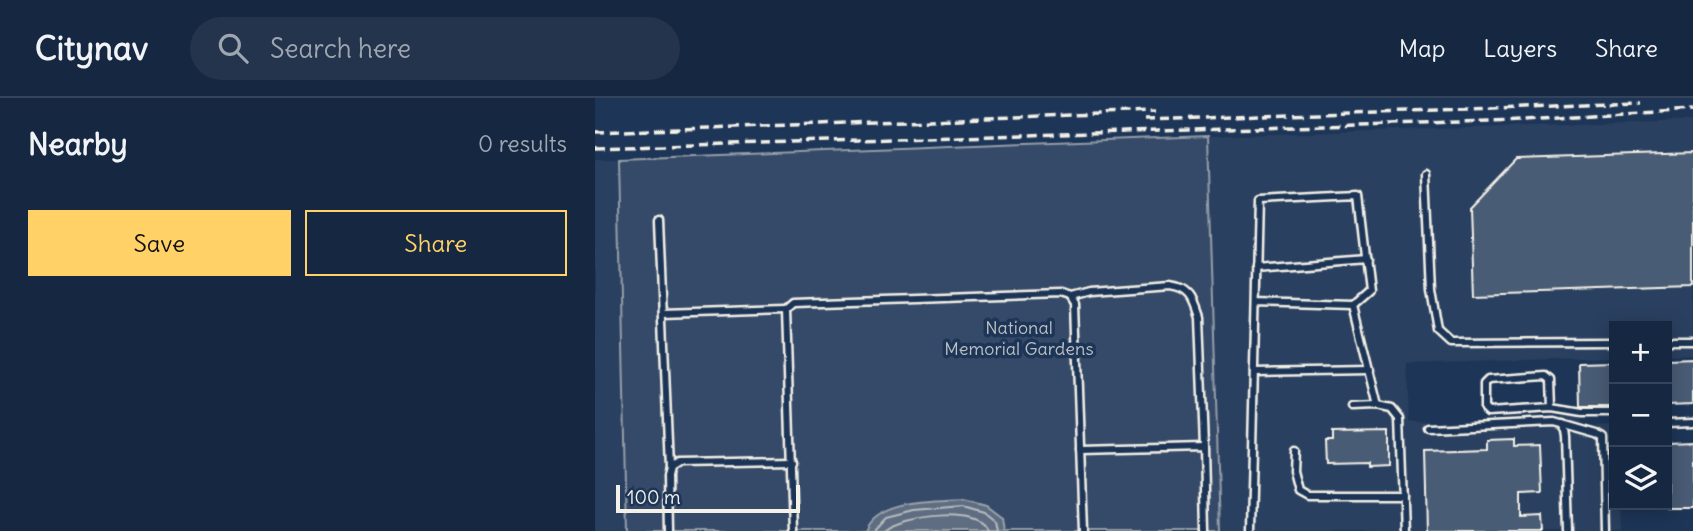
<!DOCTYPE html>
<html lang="en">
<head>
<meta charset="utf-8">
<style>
  :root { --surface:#162841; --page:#23344c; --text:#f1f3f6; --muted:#9ea6b1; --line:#35445a; --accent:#ffd166 }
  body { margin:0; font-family:Delius,sans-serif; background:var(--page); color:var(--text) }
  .controls { position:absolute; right:21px; bottom:21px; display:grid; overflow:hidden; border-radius:0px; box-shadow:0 4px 18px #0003 }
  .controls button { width:63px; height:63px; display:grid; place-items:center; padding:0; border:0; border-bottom:2px solid var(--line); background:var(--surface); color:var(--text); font:35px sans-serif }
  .scale { position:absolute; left:21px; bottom:18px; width:184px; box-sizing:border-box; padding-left:7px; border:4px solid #f4f1e8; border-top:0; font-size:19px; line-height:24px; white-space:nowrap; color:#f4f1e8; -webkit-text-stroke:5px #1d3557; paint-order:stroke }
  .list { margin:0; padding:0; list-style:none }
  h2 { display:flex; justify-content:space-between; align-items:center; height:91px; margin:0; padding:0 28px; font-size:30px }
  h2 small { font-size:23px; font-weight:400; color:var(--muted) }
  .actions { display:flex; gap:14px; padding:21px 28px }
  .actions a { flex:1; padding:16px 0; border:2px solid var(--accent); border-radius:0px; text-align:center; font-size:24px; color:var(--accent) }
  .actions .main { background:var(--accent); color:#111 }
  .icon { flex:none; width:38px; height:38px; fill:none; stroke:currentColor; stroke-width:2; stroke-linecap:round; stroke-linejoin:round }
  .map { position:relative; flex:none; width:1098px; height:433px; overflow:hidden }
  header { display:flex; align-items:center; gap:42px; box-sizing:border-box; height:98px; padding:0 35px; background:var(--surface); border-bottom:2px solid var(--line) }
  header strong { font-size:33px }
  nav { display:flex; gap:38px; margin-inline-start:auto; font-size:24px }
  .search { width:490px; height:63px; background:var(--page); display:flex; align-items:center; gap:18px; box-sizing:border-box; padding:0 24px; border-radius:38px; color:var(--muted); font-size:26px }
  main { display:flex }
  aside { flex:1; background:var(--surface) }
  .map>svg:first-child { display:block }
  .built { fill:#2a4060 }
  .green { fill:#354a67; stroke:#949ea8; stroke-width:2 }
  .water { fill:#5e6d82; stroke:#9aa2ab; stroke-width:2 }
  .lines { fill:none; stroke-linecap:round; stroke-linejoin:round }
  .shore { stroke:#b8bcbf; stroke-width:2 }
  .building { fill:#485b74; stroke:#f4f1e8; stroke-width:2 }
  .lane-casing { stroke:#f4f1e8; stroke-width:11 }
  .lane { stroke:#1d3557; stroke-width:6 }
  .rail { stroke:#f4f1e8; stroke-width:3.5; stroke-dasharray:10 5; stroke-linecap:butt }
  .labels { text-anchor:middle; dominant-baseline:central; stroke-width:7; stroke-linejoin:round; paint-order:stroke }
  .park-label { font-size:18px; fill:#bbbfc1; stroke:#1d3557 }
</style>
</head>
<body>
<header>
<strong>Citynav</strong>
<div class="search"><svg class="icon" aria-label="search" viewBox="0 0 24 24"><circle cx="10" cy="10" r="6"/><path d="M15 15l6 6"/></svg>Search here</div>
<nav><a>Map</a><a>Layers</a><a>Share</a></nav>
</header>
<main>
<aside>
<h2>Nearby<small>0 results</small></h2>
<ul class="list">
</ul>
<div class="actions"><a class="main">Save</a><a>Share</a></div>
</aside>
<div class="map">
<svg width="1098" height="433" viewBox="0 0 1098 433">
  <rect width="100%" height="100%" fill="#1d3557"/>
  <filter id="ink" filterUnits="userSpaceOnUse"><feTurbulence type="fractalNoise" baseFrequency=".0143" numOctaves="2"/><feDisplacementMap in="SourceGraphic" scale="14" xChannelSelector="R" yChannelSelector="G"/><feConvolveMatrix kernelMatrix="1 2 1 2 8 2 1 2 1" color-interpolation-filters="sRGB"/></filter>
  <g filter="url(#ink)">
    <g class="built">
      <path d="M 1098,23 L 1098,257 L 1072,258 L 1072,228 L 1019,228 L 1019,259 L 812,266 L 814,324 L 985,318 L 986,329 L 1019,328 L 1019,407 L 1026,407 L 1027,433 L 625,433 L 613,38 Z"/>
      <path d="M 0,61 L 24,61 L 32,433 L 0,433 Z"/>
    </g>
    <path class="green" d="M 613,38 L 625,433 L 32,433 L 24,61 Z"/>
    <path class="water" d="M 369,401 L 391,407 L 407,419 L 409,433 L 270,433 C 283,400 340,403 369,401 Z"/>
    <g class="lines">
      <g class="shore">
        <path d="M 278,433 L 291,419 L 319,412 L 368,408 L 389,414 L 400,423 L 402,433"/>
        <path d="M 289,433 C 305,418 386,407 393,433"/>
      </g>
    </g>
    <g class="building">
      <path d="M 1098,55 L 1098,189 L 878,196 L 875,109 L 921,61 Z"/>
      <path d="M 1098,261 L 1098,306 L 1072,307 L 1072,262 Z"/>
      <path d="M 1019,264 L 1019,309 L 985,309 L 984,265 Z"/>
      <path d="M 794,334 L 794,368 L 772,369 L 772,365 L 731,366 L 730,343 L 737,343 L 737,335 Z"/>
      <path d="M 919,341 L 919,348 L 945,347 L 947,395 L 926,396 L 926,419 L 947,418 L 948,433 L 832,433 L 830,353 L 892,351 L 892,342 Z"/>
      <path d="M 1098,343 L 1098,410 L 1072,410 L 1072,344 Z"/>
    </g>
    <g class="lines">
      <g class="lane-casing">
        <g id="lane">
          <path d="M 831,76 L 836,191 L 843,233 L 856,245 L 1019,244"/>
          <path d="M 64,122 L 74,370"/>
          <path d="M 661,170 L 771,161"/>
          <path d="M 475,199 L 494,194 L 575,188 C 596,191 598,201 604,219 L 609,349"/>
          <path d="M 758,207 L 783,308"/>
          <path d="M 68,215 L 191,211"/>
          <path d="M 1072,243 L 1098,243"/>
          <path d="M 659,274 L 775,272"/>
          <path d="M 757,309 L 783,308 L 797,311 L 805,321 L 809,433"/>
          <path d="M 957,310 L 956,282 L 951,278 L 893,282 L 889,286 L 889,310 L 893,314 L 957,310 L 987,315 L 1019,315"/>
          <path d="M 1072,325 L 1098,324"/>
          <path d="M 968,326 L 970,338 L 973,433"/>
          <path d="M 833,330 L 959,324 L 1001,336 L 1008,340 L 1010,433"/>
          <path d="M 485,352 L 609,349 L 611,433"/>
          <path d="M 699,353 L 698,373 L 703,392 L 712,397 L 808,397"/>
          <path d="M 73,433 L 72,378 L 74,370 L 82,365 L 197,363"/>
          <path d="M 198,433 L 191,211 L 198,205 L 466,196 L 475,199 L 480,207 L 488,433"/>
          <path d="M 655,433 C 658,323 660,213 663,103 L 763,98 L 774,193 L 758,207 L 661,204"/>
        </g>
      </g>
      <use href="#lane" class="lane"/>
      <g class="rail">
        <path d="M 549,22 L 1046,5"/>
        <path d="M 0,34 L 560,14"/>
        <path d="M 0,50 L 928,22 L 1098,12"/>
      </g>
    </g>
  </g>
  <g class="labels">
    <g class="park-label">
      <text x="424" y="229">National<tspan x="424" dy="21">Memorial Gardens</tspan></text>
    </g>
  </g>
</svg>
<div class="controls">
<button>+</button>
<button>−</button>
<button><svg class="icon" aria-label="layers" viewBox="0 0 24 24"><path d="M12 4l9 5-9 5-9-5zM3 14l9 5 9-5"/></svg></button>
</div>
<div class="scale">100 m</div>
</div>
</main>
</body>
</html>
